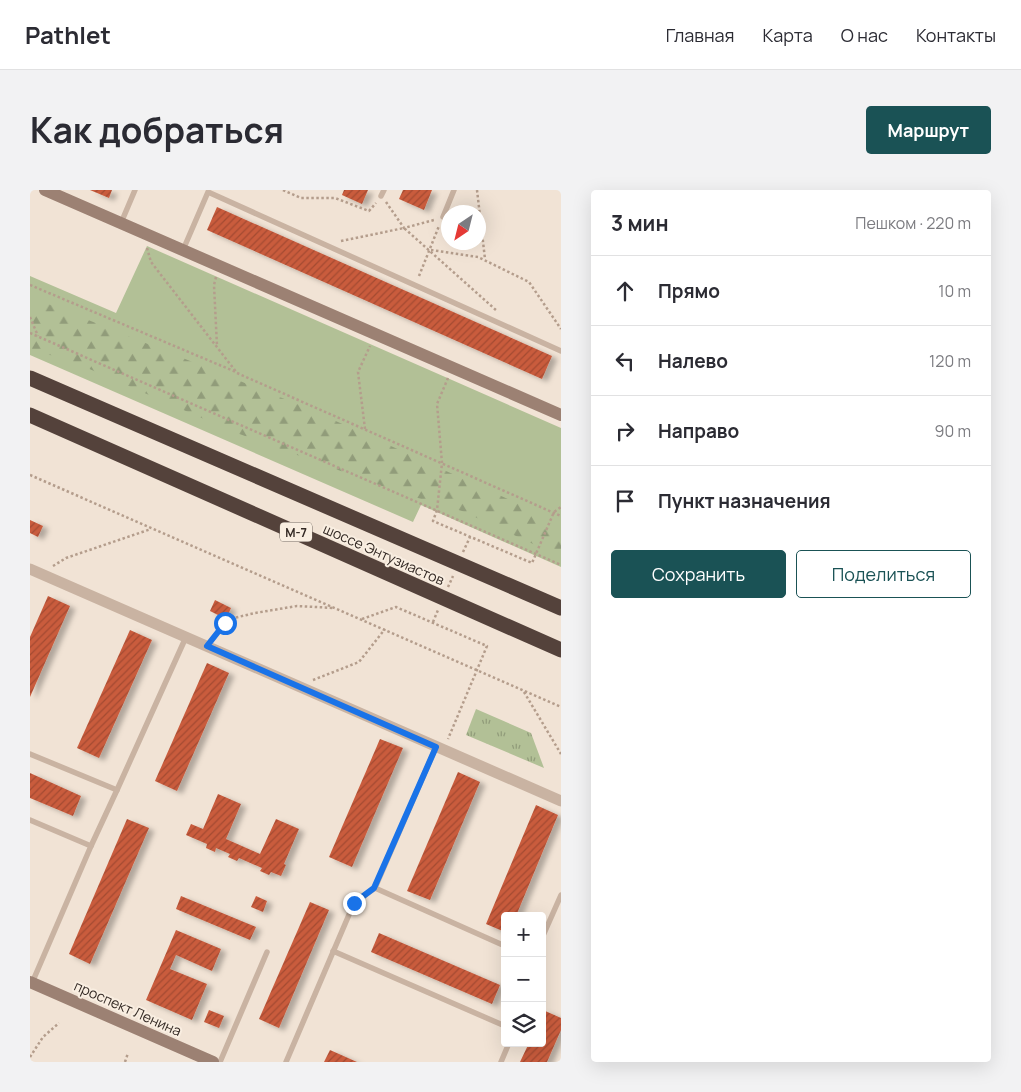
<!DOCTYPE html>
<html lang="ru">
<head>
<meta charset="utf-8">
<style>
  :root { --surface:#fff; --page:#f2f2f3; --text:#2b2b33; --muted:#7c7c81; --line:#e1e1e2; --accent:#1a5255 }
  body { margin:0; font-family:Manrope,sans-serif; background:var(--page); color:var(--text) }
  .controls { position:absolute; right:15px; bottom:15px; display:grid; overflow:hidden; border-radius:5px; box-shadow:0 5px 20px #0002 }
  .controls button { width:45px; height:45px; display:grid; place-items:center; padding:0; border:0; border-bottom:1px solid var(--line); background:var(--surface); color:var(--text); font:25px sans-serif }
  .compass { position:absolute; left:411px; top:15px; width:45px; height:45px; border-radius:50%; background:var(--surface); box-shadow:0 5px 20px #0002; rotate:215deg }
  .stop { position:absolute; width:15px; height:15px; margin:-11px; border:4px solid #1a73e8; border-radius:50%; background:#fff }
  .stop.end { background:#1a73e8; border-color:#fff; box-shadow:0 1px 5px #0008 }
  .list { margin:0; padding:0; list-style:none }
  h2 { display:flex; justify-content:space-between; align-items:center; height:65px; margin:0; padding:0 20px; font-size:21px }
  h2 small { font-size:16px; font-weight:400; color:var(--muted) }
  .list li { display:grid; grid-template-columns:32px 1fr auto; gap:15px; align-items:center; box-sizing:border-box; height:70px; padding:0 20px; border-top:1px solid var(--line) }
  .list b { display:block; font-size:19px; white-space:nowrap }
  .list em { font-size:16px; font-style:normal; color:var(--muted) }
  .actions { display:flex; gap:10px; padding:15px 20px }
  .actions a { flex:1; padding:11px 0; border:1px solid var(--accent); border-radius:5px; text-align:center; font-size:18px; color:var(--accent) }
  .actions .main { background:var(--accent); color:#fff }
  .icon { flex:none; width:28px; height:28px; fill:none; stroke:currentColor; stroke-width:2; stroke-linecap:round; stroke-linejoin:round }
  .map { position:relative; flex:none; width:531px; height:872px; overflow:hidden; border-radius:5px }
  header { display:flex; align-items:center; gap:30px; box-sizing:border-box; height:70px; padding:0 25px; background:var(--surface); border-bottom:1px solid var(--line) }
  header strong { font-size:24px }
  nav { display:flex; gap:28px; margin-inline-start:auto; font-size:18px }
  .intro { display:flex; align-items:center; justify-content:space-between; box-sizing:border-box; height:120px; padding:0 30px }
  h1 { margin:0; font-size:35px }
  .button { padding:12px 22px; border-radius:5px; background:var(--accent); color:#fff; font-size:18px; font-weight:700 }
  main { display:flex; gap:30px; padding:0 30px }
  aside { flex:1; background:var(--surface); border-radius:5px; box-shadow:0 5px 20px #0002 }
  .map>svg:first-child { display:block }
  .grass { fill:#b2c096 }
  .forest { fill:url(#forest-firs) }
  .park { fill:url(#park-tufts) }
  .building { fill:url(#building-hatch); filter:url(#shadow) }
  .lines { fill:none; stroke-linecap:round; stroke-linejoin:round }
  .path { stroke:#b49d8c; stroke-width:2.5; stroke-dasharray:2.5 2.5; stroke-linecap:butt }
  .lane { stroke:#c9b3a2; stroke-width:5.5 }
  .street { stroke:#c9b3a2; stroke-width:11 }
  .secondary { stroke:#9c8173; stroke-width:12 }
  .highway { stroke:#54423b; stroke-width:15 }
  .route { stroke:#1a73e8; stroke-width:6 }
  .labels { text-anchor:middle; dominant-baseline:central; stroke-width:4; stroke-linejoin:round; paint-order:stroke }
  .shield { fill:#f9eee1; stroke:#6e645d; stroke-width:1 }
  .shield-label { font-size:12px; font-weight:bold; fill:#332924 }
  .street-label { font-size:14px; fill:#332924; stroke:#f9eee1 }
</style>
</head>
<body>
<header>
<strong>Pathlet</strong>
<nav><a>Главная</a><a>Карта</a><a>О нас</a><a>Контакты</a></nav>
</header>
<div class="intro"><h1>Как добраться</h1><a class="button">Маршрут</a></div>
<main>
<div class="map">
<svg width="531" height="872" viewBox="0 0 531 872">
  <defs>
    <pattern id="forest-firs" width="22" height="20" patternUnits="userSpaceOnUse" patternTransform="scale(1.25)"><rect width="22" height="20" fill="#b2c096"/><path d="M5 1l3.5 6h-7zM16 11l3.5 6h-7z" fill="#919c7a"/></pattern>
    <pattern id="park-tufts" width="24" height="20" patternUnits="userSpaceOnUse" patternTransform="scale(1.25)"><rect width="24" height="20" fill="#b2c096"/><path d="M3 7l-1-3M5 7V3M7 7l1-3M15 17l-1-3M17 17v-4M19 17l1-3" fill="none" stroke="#919c7a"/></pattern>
    <pattern id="building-hatch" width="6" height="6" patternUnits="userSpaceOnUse" patternTransform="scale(1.25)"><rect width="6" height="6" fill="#c95b3c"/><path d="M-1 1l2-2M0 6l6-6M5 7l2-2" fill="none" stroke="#a44b32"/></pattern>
    <filter id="shadow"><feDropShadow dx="5.5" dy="3" stdDeviation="2.5" flood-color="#0004"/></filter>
  </defs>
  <rect width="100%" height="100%" fill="#f1e3d5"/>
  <path class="grass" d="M 117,56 L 531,238 L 531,377 L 391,315 L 383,332 L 0,165 L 0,86 L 86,123 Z"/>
  <path class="forest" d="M 6,109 L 277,218 L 509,323 L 522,341 L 531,336 L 531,367 L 432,321 L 371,303 L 204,242 L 32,167 L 7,163 L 0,157 L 0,113 Z"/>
  <path class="park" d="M 446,519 L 501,543 L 514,578 L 436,545 Z"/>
  <g class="building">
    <path d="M 60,0 L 82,0 L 79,8 Z"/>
    <path d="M 314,0 L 338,0 L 332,14 L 312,5 Z"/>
    <path d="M 373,0 L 402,0 L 394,20 L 369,9 Z"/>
    <path d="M 187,17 L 522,166 L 512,189 L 177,40 Z"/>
    <path d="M 0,330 L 13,336 L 8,347 L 0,343 Z"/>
    <path d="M 18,406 L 40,416 L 0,507 L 0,447 Z"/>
    <path d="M 185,410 L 201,418 L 196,429 L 180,421 Z"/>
    <path d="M 100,440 L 122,450 L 69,568 L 47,558 Z"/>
    <path d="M 177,473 L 199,483 L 147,601 L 125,591 Z"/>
    <path d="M 350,549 L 373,558 L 322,677 L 299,667 Z"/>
    <path d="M 428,582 L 450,592 L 400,710 L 377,701 Z"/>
    <path d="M 0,583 L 51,606 L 43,626 L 0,608 Z"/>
    <path d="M 188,604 L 211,614 L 196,649 L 230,664 L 246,629 L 269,639 L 254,674 L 256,675 L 251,686 L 241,682 L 239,685 L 230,681 L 232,678 L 209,668 L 207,671 L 198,667 L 200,664 L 186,658 L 185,662 L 176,658 L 177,654 L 156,645 L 161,634 L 173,639 Z"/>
    <path d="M 506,615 L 528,625 L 486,726 L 475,726 L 475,742 L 456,734 Z"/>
    <path d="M 97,629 L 119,638 L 60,774 L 39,764 Z"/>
    <path d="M 151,706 L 226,737 L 220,750 L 146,719 Z"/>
    <path d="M 226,706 L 237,711 L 233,722 L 221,717 Z"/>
    <path d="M 280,712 L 299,720 L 249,838 L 229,829 Z"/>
    <path d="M 146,740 L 191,759 L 182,781 L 146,765 L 140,779 L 177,794 L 162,830 L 116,810 Z"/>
    <path d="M 349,743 L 470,795 L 462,814 L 341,762 Z"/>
    <path d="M 179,820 L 194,826 L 189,838 L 174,832 Z"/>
    <path d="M 513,820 L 531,828 L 531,840 L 517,872 L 490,872 L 499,853 L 512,853 Z"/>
    <path d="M 300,860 L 327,872 L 294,872 Z"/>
  </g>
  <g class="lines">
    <g class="path">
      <path d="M 253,0 L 271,8 L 305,8 L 339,21 L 346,13"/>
      <path d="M 447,0 L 455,69"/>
      <path d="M 356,12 L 374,38 L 404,30"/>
      <path d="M 311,51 L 374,38 L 467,121"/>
      <path d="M 117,58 L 121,72 L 207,183 L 531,326"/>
      <path d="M 401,60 L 448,67 L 499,92 L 531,139"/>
      <path d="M 389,86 L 409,36"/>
      <path d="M 186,87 L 184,95 L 187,156"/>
      <path d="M 0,95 L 206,182"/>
      <path d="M 0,127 L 8,146"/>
      <path d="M 0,143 L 531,375"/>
      <path d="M 418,188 L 407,214 L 412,273 L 407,320 L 403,331 L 502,373 L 524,322 L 531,317"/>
      <path d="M 335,239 L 328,182 L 340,156"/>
      <path d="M 0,285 L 531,517"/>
      <path d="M 433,362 L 440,347"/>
      <path d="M 23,376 L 36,368 L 121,339"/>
      <path d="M 418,397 L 423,386"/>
      <path d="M 332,429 L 366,417 L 457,456 L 418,549"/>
      <path d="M 403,432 L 408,420"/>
      <path d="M 184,447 L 195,433 L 204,428 L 225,423 L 267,416 L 304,418"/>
      <path d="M 283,490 L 329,472 L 355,439"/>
      <path d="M 494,502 L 531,564"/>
      <path d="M 0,867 L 13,847 L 29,833"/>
      <path d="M 95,872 L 98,863"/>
    </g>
    <g class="lane">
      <path d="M 351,6 L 354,0"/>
      <path d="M 413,27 L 424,0"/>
      <path d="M 91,33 L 105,0"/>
      <path d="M 153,60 L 178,2 L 531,161"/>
      <path d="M 0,564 L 87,600 L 156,447"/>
      <path d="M 0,630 L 61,656 L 2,793"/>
      <path d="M 61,656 L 87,600"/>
      <path d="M 345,698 L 475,756"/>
      <path d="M 512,748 L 531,705"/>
      <path d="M 303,761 L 475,836"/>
      <path d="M 190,872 L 237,762"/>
      <path d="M 256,872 L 324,713 L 345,698 L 406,557"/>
      <path d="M 471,872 L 479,853"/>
    </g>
    <path class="street" d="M 0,379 L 531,611"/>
    <g class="secondary">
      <path d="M 15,0 L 531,225"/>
      <path d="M 0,792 L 183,872"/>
    </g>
    <g class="highway">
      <path d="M 0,188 L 531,418"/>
      <path d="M 0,225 L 531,460"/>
    </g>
  </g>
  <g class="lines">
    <path class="route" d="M 195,433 L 177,456 L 406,557 L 344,698 L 324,713"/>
  </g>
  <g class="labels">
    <rect class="shield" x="250" y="332.5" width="32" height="19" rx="4"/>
    <g class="shield-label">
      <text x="266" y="342">М-7</text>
    </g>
    <g class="street-label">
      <text transform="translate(354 364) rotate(24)">шоссе Энтузиастов</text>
      <text transform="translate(98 818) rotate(24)">проспект Ленина</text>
    </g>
  </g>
</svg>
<div class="controls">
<button>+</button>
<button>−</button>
<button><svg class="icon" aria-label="layers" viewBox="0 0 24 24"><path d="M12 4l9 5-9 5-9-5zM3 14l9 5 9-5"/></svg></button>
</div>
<svg class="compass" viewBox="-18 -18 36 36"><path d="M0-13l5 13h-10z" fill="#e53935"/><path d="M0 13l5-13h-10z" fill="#7c7c81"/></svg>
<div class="stop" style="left:195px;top:433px"></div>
<div class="stop end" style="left:324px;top:713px"></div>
</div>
<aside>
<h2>3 мин<small>Пешком · 220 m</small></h2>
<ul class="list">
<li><svg class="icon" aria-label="ahead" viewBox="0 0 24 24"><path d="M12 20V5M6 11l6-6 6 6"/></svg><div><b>Прямо</b></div><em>10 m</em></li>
<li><svg class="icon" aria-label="left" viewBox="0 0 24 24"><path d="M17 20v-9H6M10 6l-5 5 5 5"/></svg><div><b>Налево</b></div><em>120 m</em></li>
<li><svg class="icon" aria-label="right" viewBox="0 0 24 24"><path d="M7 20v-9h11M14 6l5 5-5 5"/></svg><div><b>Направо</b></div><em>90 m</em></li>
<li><svg class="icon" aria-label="arrive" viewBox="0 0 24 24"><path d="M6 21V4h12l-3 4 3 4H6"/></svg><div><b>Пункт назначения</b></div></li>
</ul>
<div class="actions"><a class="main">Сохранить</a><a>Поделиться</a></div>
</aside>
</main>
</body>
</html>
